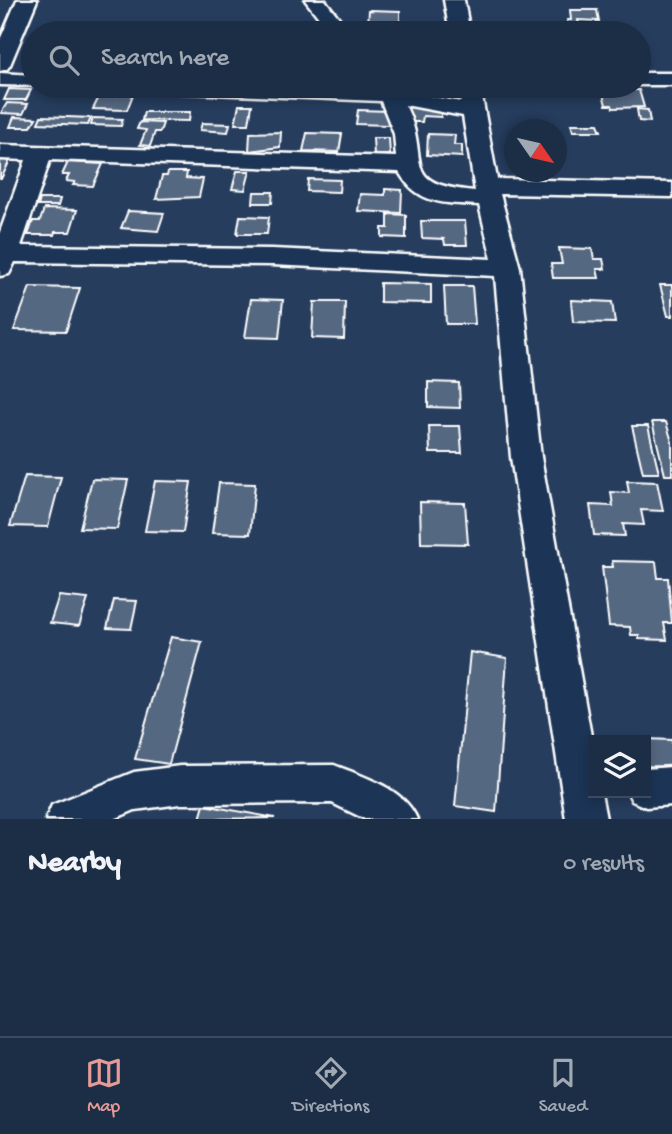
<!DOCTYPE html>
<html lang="en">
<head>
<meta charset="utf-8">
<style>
  :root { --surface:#1c2e46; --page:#25364d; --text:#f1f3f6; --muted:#a0a8b3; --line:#3a4a5f; --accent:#e69b98 }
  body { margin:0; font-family:"Gochi Hand",sans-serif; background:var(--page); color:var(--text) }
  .controls { position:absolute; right:21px; bottom:21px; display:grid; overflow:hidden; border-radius:0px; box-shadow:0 4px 10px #0003 }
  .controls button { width:63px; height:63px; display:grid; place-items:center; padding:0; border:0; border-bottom:2px solid var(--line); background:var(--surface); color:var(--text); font:35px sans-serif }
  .compass { position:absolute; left:504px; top:119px; width:63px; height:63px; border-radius:50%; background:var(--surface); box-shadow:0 4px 10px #0003; rotate:124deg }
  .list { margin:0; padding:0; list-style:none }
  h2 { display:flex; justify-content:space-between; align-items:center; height:91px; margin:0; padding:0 28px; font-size:30px }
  h2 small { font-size:23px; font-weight:400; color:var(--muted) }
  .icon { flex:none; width:38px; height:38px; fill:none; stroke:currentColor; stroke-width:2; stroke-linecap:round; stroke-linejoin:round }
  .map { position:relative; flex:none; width:672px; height:819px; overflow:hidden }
  .search { position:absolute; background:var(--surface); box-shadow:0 4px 10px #0003; left:21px; right:21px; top:21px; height:77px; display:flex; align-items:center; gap:18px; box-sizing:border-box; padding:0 24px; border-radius:38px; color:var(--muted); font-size:26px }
  .sheet { height:217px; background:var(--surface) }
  nav { display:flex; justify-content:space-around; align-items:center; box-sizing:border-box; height:98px; border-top:2px solid var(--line); background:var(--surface); font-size:19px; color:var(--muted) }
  nav a { display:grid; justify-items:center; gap:4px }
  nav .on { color:var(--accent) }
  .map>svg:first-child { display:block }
  .building { fill:#556781; stroke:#fff; stroke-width:2 }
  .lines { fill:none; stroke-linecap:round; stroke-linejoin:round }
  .minor-casing { stroke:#fff; stroke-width:5 }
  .minor { fill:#1d3557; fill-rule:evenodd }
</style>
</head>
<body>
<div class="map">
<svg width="672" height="819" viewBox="0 0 672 819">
  <rect width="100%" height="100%" fill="#263d5e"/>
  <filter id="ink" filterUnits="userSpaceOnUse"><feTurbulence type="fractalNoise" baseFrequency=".0143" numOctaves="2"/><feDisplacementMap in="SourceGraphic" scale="14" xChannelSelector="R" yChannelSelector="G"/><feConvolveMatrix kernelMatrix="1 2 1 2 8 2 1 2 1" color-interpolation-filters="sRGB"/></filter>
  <g filter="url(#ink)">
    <g class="building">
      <path d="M 369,10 L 400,11 L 400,25 L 368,24 Z"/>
      <path d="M 570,10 L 597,10 L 599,21 L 578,20 L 580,30 L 568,30 L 567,20 L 571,20 Z"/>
      <path d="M 568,30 L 569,33 L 522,31 Z"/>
      <path d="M 404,86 L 452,86 L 452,95 L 404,94 Z"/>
      <path d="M 614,86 L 630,86 L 632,90 L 639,90 L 644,107 L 613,108 L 612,105 L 606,105 L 602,90 L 615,90 Z"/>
      <path d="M 9,89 L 31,90 L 26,100 L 4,100 Z"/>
      <path d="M 118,92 L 134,92 L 127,110 L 93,109 L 100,95 L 116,96 Z"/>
      <path d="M 7,103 L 28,104 L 23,114 L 1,113 Z"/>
      <path d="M 239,105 L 252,105 L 249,124 L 235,124 Z"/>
      <path d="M 407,107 L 441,109 L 441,117 L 423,116 L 422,122 L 406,122 Z"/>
      <path d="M 637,109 L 648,110 L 650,122 L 639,121 Z"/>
      <path d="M 358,110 L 389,111 L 388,125 L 356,124 Z"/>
      <path d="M 144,112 L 190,112 L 189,121 L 142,120 Z"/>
      <path d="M 41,116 L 91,118 L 88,125 L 38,123 Z"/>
      <path d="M 14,117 L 36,118 L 31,127 L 10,127 Z"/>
      <path d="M 93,118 L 123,119 L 121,126 L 91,125 Z"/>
      <path d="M 140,122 L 163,123 L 160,132 L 155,132 L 150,146 L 140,145 L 146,130 L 137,129 Z"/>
      <path d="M 202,123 L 230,124 L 228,132 L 200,130 Z"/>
      <path d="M 571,124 L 598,124 L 601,131 L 573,131 Z"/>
      <path d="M 281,132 L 280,147 L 249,151 L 250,133 Z"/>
      <path d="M 307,133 L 342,134 L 339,152 L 303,151 Z"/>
      <path d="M 428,134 L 455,135 L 454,145 L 462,145 L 462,157 L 427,155 Z"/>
      <path d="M 373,138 L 389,138 L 390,155 L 374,155 Z"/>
      <path d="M 0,157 L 11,158 L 1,179 L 0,179 Z"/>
      <path d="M 68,162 L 103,164 L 93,186 L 73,185 L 75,182 L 66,181 L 69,175 L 62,175 Z"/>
      <path d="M 237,171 L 250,171 L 245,190 L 232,189 Z"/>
      <path d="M 168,172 L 187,172 L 186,178 L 203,179 L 199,197 L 156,199 L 162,176 L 167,176 Z"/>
      <path d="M 308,179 L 340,180 L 339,192 L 307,191 Z"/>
      <path d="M 385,189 L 402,190 L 401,213 L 358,211 L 360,194 L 385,195 Z"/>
      <path d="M 254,192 L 273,192 L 272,203 L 253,203 Z"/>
      <path d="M 40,199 L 60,199 L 58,206 L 38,206 Z"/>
      <path d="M 44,209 L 77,210 L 70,232 L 55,232 L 54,235 L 28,235 L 33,221 L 40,221 Z"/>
      <path d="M 128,211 L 164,213 L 158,231 L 121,228 Z"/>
      <path d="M 388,214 L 406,215 L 406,238 L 382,237 L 382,228 L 388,228 Z"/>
      <path d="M 240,216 L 269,217 L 267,234 L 237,234 Z"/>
      <path d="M 421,221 L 465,221 L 467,245 L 445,245 L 444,239 L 422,238 Z"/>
      <path d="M 559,248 L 592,249 L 594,259 L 603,259 L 605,269 L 597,269 L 599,278 L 553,278 L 551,264 L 562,264 Z"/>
      <path d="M 380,283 L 431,284 L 431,303 L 380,302 Z"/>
      <path d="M 660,285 L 672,285 L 672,316 L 668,316 Z"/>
      <path d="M 444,286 L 472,286 L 475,324 L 446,324 Z"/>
      <path d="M 30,287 L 80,288 L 66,331 L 14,330 Z"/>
      <path d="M 251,299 L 283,300 L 279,338 L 245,337 Z"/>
      <path d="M 571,300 L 612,302 L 615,323 L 573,322 Z"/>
      <path d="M 314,302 L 345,302 L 344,339 L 312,338 Z"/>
      <path d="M 428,382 L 459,383 L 460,408 L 428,407 Z"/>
      <path d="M 652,422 L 666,422 L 672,442 L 672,475 L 665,475 Z"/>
      <path d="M 429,426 L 460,426 L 462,453 L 430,453 Z"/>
      <path d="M 632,426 L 648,426 L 659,473 L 643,473 Z"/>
      <path d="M 25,476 L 61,477 L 48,527 L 10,526 Z"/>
      <path d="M 92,479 L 128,480 L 117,529 L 80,528 Z"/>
      <path d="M 155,481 L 191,482 L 183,532 L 145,531 Z"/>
      <path d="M 627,481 L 657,482 L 663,511 L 641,510 L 644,525 L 623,524 L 625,536 L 594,535 L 590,505 L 613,506 L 611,492 L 629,493 Z"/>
      <path d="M 219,483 L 255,484 L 250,534 L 212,533 Z"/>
      <path d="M 420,502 L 465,503 L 468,544 L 421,543 Z"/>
      <path d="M 612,561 L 656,562 L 658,578 L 668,578 L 672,623 L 664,623 L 667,640 L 639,639 L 639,635 L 631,635 L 630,627 L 609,626 L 602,567 L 613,567 Z"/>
      <path d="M 59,596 L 88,599 L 79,626 L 50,623 Z"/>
      <path d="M 114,600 L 137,601 L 131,629 L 107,628 Z"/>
      <path d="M 171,637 L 202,642 L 169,764 L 135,759 Z"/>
      <path d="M 470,652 L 507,658 L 496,812 L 455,806 Z"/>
      <path d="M 620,738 L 672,740 L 672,767 L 646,766 L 646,740 Z"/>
      <path d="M 204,805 L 275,818 L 200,819 Z"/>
    </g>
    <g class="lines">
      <g class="minor-casing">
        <g id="minor">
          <path d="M 17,0 L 37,0 L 10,65 L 7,69 L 0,71 L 0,40 Z"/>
          <path d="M 305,0 L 325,0 L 351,33 L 331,33 Z"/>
          <path d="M 444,0 L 464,0 L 470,33 L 450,33 Z"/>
          <path d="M 0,73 L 33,75 L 33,86 L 40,86 L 0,85 Z"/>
          <rect x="639" y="73" width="33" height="12"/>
          <path d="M 152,86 L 393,86 L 396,90 L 461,102 L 458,86 L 480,86 L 497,179 L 672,183 L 672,197 L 500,194 L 520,268 L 541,457 L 593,747 L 593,793 L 601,793 L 606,819 L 566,819 L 511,457 L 495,276 L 272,265 L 15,262 L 9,274 L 0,276 L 0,232 L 26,160 L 0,159 L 0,145 L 396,157 L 394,134 L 381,101 L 163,92 L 155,91 ZM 405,105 L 463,116 L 475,191 C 395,184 433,159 405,105 ZM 50,160 L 399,172 C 418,205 444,203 479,205 L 492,259 L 272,249 L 21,246 Z"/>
          <path d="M 334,765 C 364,777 404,788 417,819 L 365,819 L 332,803 L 180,804 L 135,810 L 114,819 L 46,819 L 52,805 L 134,772 L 180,766 Z"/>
          <path d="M 672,767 L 672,805 L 646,807 L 632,801 L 628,793 L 646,793 L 646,769 Z"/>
        </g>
      </g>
      <use href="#minor" class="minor"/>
    </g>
  </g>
</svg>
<div class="controls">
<button><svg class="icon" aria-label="layers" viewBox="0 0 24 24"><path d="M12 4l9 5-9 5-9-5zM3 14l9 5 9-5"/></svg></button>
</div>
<svg class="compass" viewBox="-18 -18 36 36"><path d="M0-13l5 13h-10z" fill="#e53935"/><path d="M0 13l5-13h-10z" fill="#a0a8b3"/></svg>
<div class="search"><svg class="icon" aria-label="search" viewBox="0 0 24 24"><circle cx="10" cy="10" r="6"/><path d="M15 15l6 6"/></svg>Search here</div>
</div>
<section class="sheet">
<h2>Nearby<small>0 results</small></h2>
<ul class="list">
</ul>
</section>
<nav>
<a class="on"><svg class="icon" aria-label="map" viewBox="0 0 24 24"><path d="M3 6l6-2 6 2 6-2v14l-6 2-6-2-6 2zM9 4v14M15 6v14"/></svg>Map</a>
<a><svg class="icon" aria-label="directions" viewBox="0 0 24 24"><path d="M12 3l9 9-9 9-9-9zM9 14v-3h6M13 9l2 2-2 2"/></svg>Directions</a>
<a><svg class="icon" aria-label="saved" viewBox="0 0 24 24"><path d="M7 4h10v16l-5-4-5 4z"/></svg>Saved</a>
</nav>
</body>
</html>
